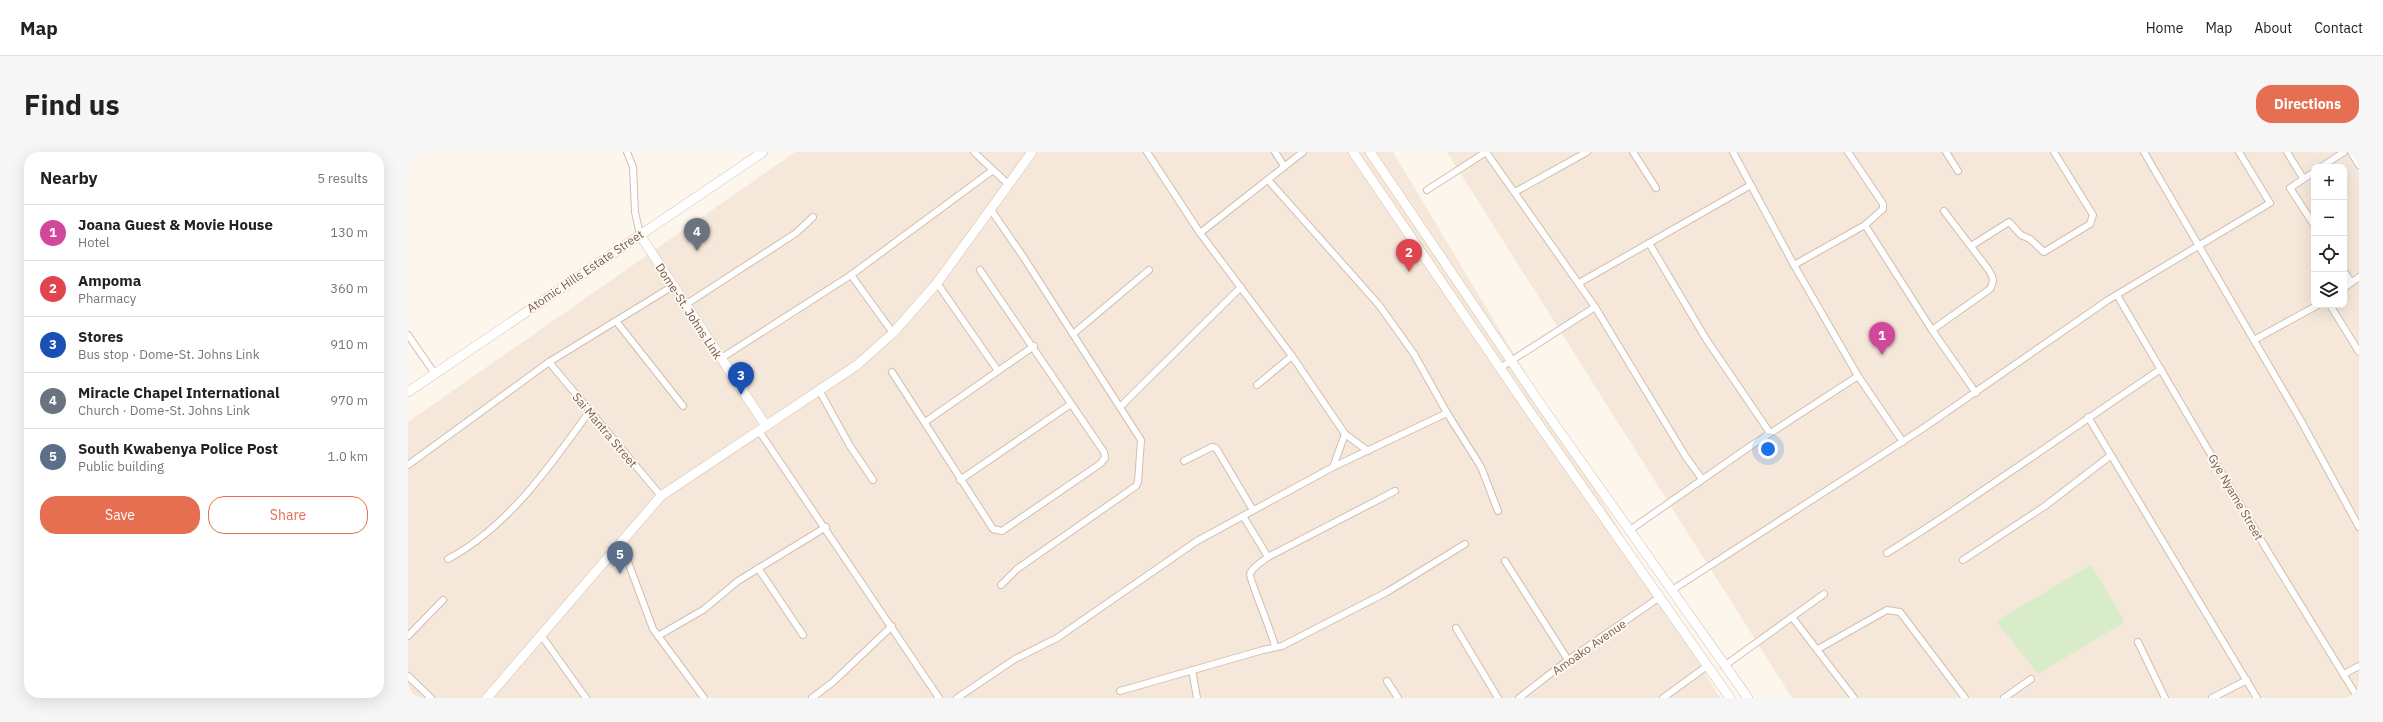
<!DOCTYPE html>
<html lang="en">
<head>
<meta charset="utf-8">
<style>
  :root { --surface:#fff; --page:#f6f6f6; --text:#222; --muted:#767676; --line:#e0e0e0; --accent:#e76f51 }
  body { margin:0; font-family:"IBM Plex Sans",sans-serif; background:var(--page); color:var(--text) }
  .controls { position:absolute; right:12px; top:12px; display:grid; overflow:hidden; border-radius:8px; box-shadow:0 4px 16px #0002 }
  .controls button { width:36px; height:36px; display:grid; place-items:center; padding:0; border:0; border-bottom:1px solid var(--line); background:var(--surface); color:var(--text); font:20px sans-serif }
  .you { position:absolute; left:1360px; top:297px; width:14px; height:14px; margin:-10px; border:3px solid #fff; border-radius:50%; background:#1a73e8; box-shadow:0 0 0 6px #1a73e833 }
  .badge { display:grid; place-items:center; width:26px; height:26px; border-radius:50%; background:var(--accent); color:#fff; font-size:13px; font-weight:700 }
  .pin { position:absolute; translate:-50% -33px; filter:drop-shadow(0 1px 2px #0008) }
  .pin::after { content:''; position:absolute; top:21px; width:14px; height:12px; background:inherit; clip-path:polygon(0 0,100% 0,50% 100%) }
  .list { margin:0; padding:0; list-style:none }
  h2 { display:flex; justify-content:space-between; align-items:center; height:52px; margin:0; padding:0 16px; font-size:17px }
  h2 small { font-size:13px; font-weight:400; color:var(--muted) }
  .list li { display:grid; grid-template-columns:26px 1fr auto; gap:12px; align-items:center; box-sizing:border-box; height:56px; padding:0 16px; border-top:1px solid var(--line) }
  .list b { display:block; font-size:15px; white-space:nowrap }
  .list p { margin:0; font-size:13px; white-space:nowrap; color:var(--muted) }
  .list em { font-size:13px; font-style:normal; color:var(--muted) }
  .actions { display:flex; gap:8px; padding:12px 16px }
  .actions a { flex:1; padding:9px 0; border:1px solid var(--accent); border-radius:16px; text-align:center; font-size:14px; color:var(--accent) }
  .actions .main { background:var(--accent); color:#fff }
  .icon { flex:none; width:22px; height:22px; fill:none; stroke:currentColor; stroke-width:2; stroke-linecap:round; stroke-linejoin:round }
  .map { position:relative; flex:none; width:1951px; height:546px; overflow:hidden; border-radius:16px }
  header { display:flex; align-items:center; gap:24px; box-sizing:border-box; height:56px; padding:0 20px; background:var(--surface); border-bottom:1px solid var(--line) }
  header strong { font-size:19px }
  nav { display:flex; gap:22px; margin-inline-start:auto; font-size:14px }
  .intro { display:flex; align-items:center; justify-content:space-between; box-sizing:border-box; height:96px; padding:0 24px }
  h1 { margin:0; font-size:28px }
  .button { padding:10px 18px; border-radius:16px; background:var(--accent); color:#fff; font-size:14px; font-weight:700 }
  main { display:flex; gap:24px; padding:0 24px }
  aside { flex:1; background:var(--surface); border-radius:16px; box-shadow:0 4px 16px #0002 }
  .map>svg:first-child { display:block }
  .residential { fill:#f5e8da; fill-rule:evenodd }
  .green { fill:#d8ecc9 }
  .lines { fill:none; stroke-linecap:round; stroke-linejoin:round }
  .street-casing { stroke:#d1beb0; stroke-width:8 }
  .secondary-casing { stroke:#d6c0b0; stroke-width:10 }
  .street { stroke:#fff; stroke-width:6 }
  .secondary { stroke:#fff; stroke-width:9 }
  .labels { text-anchor:middle; dominant-baseline:central; stroke-width:3.5; stroke-linejoin:round; paint-order:stroke }
  .street-label { font-size:12px; fill:#7a5c4d; stroke:#fffaf3 }
</style>
</head>
<body>
<header>
<strong>Map</strong>
<nav><a>Home</a><a>Map</a><a>About</a><a>Contact</a></nav>
</header>
<div class="intro"><h1>Find us</h1><a class="button">Directions</a></div>
<main>
<aside>
<h2>Nearby<small>5 results</small></h2>
<ul class="list">
<li><span class="badge" style="background:#d1479c">1</span><div><b>Joana Guest &amp; Movie House</b><p>Hotel</p></div><em>130 m</em></li>
<li><span class="badge" style="background:#e0444e">2</span><div><b>Ampoma</b><p>Pharmacy</p></div><em>360 m</em></li>
<li><span class="badge" style="background:#1a4fb4">3</span><div><b>Stores</b><p>Bus stop · Dome-St. Johns Link</p></div><em>910 m</em></li>
<li><span class="badge" style="background:#6b7280">4</span><div><b>Miracle Chapel International</b><p>Church · Dome-St. Johns Link</p></div><em>970 m</em></li>
<li><span class="badge" style="background:#5c6f8a">5</span><div><b>South Kwabenya Police Post</b><p>Public building</p></div><em>1.0 km</em></li>
</ul>
<div class="actions"><a class="main">Save</a><a>Share</a></div>
</aside>
<div class="map">
<svg width="1951" height="546" viewBox="0 0 1951 546">
  <rect width="100%" height="100%" fill="#fdf6ec"/>
  <g class="residential">
    <path d="M 387,0 L 985,0 L 1312,546 L 0,546 L 0,270 Z"/>
    <path d="M 1039,0 L 1951,0 L 1951,546 L 1384,546 ZM 1906,15 L 1936,15 L 1936,153 L 1906,153 Z"/>
  </g>
  <path class="green" d="M 1683,413 L 1717,470 L 1630,522 L 1588,469 Z"/>
  <g class="lines">
    <g class="street-casing">
      <g id="street">
        <path d="M 219,0 L 225,15 L 227,60 L 232,83"/>
        <path d="M 566,0 L 601,33"/>
        <path d="M 739,0 L 792,81 L 884,204 L 937,282 L 925,315"/>
        <path d="M 867,0 L 876,14"/>
        <path d="M 1078,0 L 1187,155 L 1278,305 L 1294,327"/>
        <path d="M 1225,0 L 1248,36"/>
        <path d="M 1325,0 L 1386,113 L 1450,224 L 1495,290"/>
        <path d="M 1538,0 L 1550,19"/>
        <path d="M 1736,0 L 1892,267 L 1951,375"/>
        <path d="M 1879,0 L 1895,26"/>
        <path d="M 1943,0 L 1951,13"/>
        <path d="M 1913,15 L 1936,0"/>
        <path d="M 1906,20 L 1882,36 L 1906,73"/>
        <path d="M 861,29 L 971,153 L 1006,202 L 1039,261 L 1073,315 L 1090,359"/>
        <path d="M 1019,38 L 1078,0"/>
        <path d="M 1107,40 L 1179,0"/>
        <path d="M 583,58 L 616,106 L 733,288 L 730,330 L 728,334 L 609,417 L 593,433"/>
        <path d="M 1457,73 L 1524,178 L 1568,241"/>
        <path d="M 792,81 L 895,0"/>
        <path d="M 1241,91 L 1298,187 L 1362,281"/>
        <path d="M 1563,94 L 1601,70 L 1613,83 L 1622,87 L 1636,100 L 1682,72 L 1685,63 L 1646,0"/>
        <path d="M 1386,113 L 1457,73 L 1475,57 L 1475,52 L 1440,0"/>
        <path d="M 1936,119 L 1943,130"/>
        <path d="M 443,123 L 485,181"/>
        <path d="M 529,131 L 590,219"/>
        <path d="M 1171,131 L 1343,33"/>
        <path d="M 1936,136 L 1951,125"/>
        <path d="M 1709,143 L 1859,398 L 1950,546"/>
        <path d="M 277,153 L 388,81 L 405,65"/>
        <path d="M 1922,153 L 1951,200"/>
        <path d="M 208,169 L 275,254"/>
        <path d="M 1524,178 L 1582,137 C 1587,128 1585,125 1580,117 L 1536,59"/>
        <path d="M 665,182 L 741,118"/>
        <path d="M 0,183 L 27,222"/>
        <path d="M 1846,188 L 1910,153"/>
        <path d="M 312,207 L 443,123 L 585,18"/>
        <path d="M 141,210 L 253,344"/>
        <path d="M 1092,216 L 1187,155"/>
        <path d="M 484,220 L 585,377 L 594,379 L 692,312 L 697,306 L 696,300 L 572,118"/>
        <path d="M 849,233 L 884,204"/>
        <path d="M 411,238 L 442,294 L 465,328"/>
        <path d="M 712,255 L 833,135"/>
        <path d="M 1680,265 L 1849,546"/>
        <path d="M 517,270 L 626,194"/>
        <path d="M 351,279 L 531,546"/>
        <path d="M 937,282 L 960,299"/>
        <path d="M 776,309 L 804,295 L 808,296 L 845,358"/>
        <path d="M 0,313 L 141,210 L 265,134"/>
        <path d="M 552,328 L 663,252"/>
        <path d="M 835,364 L 860,405"/>
        <path d="M 1222,378 L 1341,295 L 1450,224"/>
        <path d="M 213,391 L 245,477 L 296,546"/>
        <path d="M 1479,401 C 1573,343 1661,278 1753,217"/>
        <path d="M 40,407 C 98,377 144,312 181,260"/>
        <path d="M 1555,408 L 1637,354 L 1702,304"/>
        <path d="M 1097,409 L 1160,508"/>
        <path d="M 350,416 L 395,483"/>
        <path d="M 1264,438 L 1514,277 L 1700,148 L 1862,51 L 1831,0"/>
        <path d="M 1384,465 L 1446,546"/>
        <path d="M 1048,476 L 1090,546"/>
        <path d="M 133,483 L 178,546"/>
        <path d="M 0,484 L 35,448"/>
        <path d="M 250,484 L 295,458 L 330,429 L 418,375"/>
        <path d="M 1730,490 L 1757,546"/>
        <path d="M 867,495 C 865,482 841,427 842,422 C 845,414 854,410 860,405 L 987,339"/>
        <path d="M 1410,497 L 1479,458 L 1492,460 L 1557,546"/>
        <path d="M 1316,514 L 1416,442"/>
        <path d="M 784,518 L 789,546"/>
        <path d="M 1936,522 L 1951,514"/>
        <path d="M 0,524 L 23,546"/>
        <path d="M 979,529 L 990,546"/>
        <path d="M 712,539 L 855,498 L 874,494 L 979,440 L 1057,392"/>
        <path d="M 404,546 L 425,530 L 484,474"/>
        <path d="M 549,546 L 607,507 L 649,486 L 789,389 L 925,315 L 1039,261"/>
        <path d="M 1111,546 L 1160,508 L 1252,445"/>
        <path d="M 1255,546 L 1299,514"/>
        <path d="M 1596,546 L 1623,527"/>
        <path d="M 1804,546 L 1839,528"/>
      </g>
    </g>
    <g class="secondary-casing">
      <g id="secondary">
        <path d="M 945,0 L 1120,257 L 1322,546"/>
        <path d="M 962,0 L 1131,250 L 1340,546"/>
        <path d="M 232,83 L 358,274"/>
        <path d="M 0,240 L 355,0"/>
        <path d="M 79,546 L 253,344 L 449,213 L 485,181 L 529,131 L 624,0"/>
      </g>
    </g>
    <use href="#street" class="street"/>
    <use href="#secondary" class="secondary"/>
  </g>
  <g class="labels">
    <g class="street-label">
      <text transform="translate(177 119) rotate(-34)">Atomic Hills Estate Street</text>
      <text transform="translate(281 159) rotate(57)">Dome-St. Johns Link</text>
      <text transform="translate(197 278) rotate(50)">Sai Mantra Street</text>
      <text transform="translate(1828 345) rotate(60)">Gye Nyame Street</text>
      <text transform="translate(1181 495) rotate(-35)">Amoako Avenue</text>
    </g>
  </g>
</svg>
<div class="controls">
<button>+</button>
<button>−</button>
<button><svg class="icon" aria-label="locate" viewBox="0 0 24 24"><circle cx="12" cy="12" r="6"/><path d="M12 2v4M12 18v4M2 12h4M18 12h4"/></svg></button>
<button><svg class="icon" aria-label="layers" viewBox="0 0 24 24"><path d="M12 4l9 5-9 5-9-5zM3 14l9 5 9-5"/></svg></button>
</div>
<div class="you"></div>
<div class="pin badge" style="left:1474px;top:203px;background:#d1479c">1</div>
<div class="pin badge" style="left:1001px;top:120px;background:#e0444e">2</div>
<div class="pin badge" style="left:333px;top:243px;background:#1a4fb4">3</div>
<div class="pin badge" style="left:289px;top:99px;background:#6b7280">4</div>
<div class="pin badge" style="left:212px;top:422px;background:#5c6f8a">5</div>
</div>
</main>
</body>
</html>
